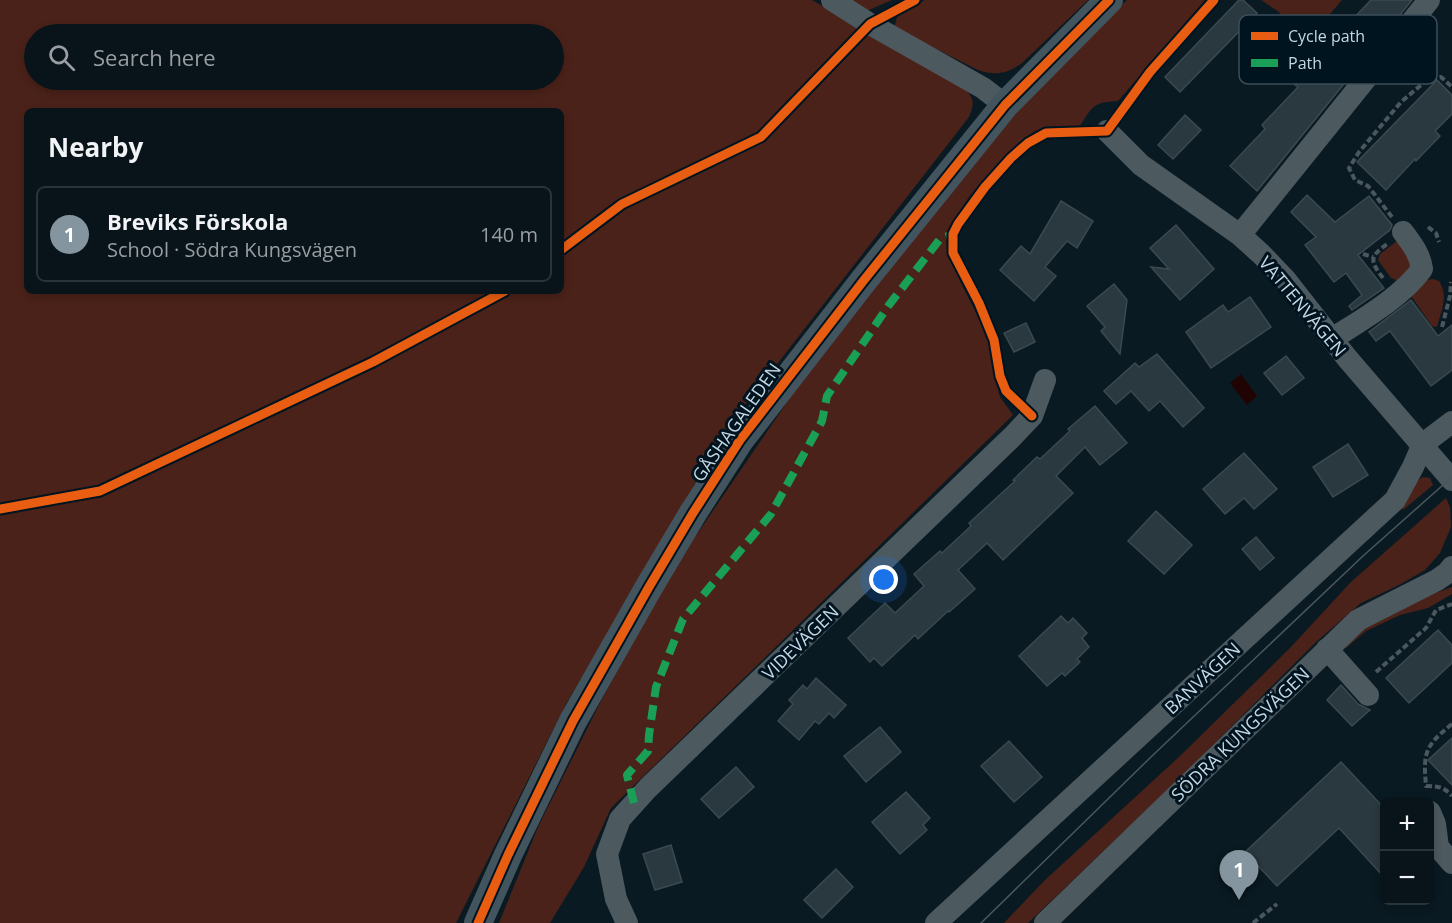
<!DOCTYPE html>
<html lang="en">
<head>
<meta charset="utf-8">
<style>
  :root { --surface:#08141a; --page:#111d23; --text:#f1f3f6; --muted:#989ea2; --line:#293339; --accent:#84959f }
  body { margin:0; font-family:"Open Sans",sans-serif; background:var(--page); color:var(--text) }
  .controls { position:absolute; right:18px; bottom:18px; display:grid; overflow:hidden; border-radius:9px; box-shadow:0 3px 9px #0003 }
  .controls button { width:54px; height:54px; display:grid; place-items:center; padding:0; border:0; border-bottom:2px solid var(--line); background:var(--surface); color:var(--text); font:30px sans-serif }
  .you { position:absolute; left:884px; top:580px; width:21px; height:21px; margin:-15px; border:4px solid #fff; border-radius:50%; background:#1a73e8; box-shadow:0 0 0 9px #1a73e833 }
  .badge { display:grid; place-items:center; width:39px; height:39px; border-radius:50%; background:var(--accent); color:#fff; font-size:20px; font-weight:700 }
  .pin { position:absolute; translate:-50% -50px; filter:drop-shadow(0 2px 3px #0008) }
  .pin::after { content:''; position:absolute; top:32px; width:21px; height:18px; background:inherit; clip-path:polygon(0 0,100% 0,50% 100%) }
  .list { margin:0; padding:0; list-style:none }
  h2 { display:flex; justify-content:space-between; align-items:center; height:78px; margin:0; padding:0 24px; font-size:26px }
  h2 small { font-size:20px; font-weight:400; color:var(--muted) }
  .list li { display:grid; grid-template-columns:39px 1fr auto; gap:18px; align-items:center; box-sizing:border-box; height:96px; margin:0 12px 12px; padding:0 12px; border:2px solid var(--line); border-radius:9px }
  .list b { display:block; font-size:22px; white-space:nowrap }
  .list p { margin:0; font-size:20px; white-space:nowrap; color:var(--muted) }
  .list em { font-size:20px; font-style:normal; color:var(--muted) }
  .icon { flex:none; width:33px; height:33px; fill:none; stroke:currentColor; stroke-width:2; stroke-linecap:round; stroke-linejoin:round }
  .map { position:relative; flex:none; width:1452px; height:923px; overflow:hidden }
  .search { position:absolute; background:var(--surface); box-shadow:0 3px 9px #0003; left:24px; top:24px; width:540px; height:66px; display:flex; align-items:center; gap:15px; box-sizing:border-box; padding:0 21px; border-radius:33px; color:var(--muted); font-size:22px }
  .panel { position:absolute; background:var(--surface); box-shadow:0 3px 9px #0003; left:24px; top:108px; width:540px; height:186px; border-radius:9px }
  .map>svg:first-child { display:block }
  .green { fill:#4b2219; fill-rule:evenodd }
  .water { fill:#200303 }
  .building { fill:#2a383f; stroke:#3b4950; stroke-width:1.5 }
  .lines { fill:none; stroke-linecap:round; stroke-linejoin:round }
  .path { stroke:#4b575e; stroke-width:4; stroke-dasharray:6 3; stroke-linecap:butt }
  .minor { stroke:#4c595f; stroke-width:22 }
  .major { stroke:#42545d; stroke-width:28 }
  .tram { stroke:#4b575e; stroke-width:1.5 }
  .quiet { stroke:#1a9f57; stroke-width:8; stroke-dasharray:15 8; stroke-linecap:butt }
  .cycleway-casing { stroke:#001420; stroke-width:13 }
  .cycleway { stroke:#e95d12; stroke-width:9 }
  .labels { text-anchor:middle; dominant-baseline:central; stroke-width:6; stroke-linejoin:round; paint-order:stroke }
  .street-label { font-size:18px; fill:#c5d7e2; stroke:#001420 }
  .key { fill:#001420; stroke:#3b4e5a; stroke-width:1.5 }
  .key-label { font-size:16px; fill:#c5d7e2 }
</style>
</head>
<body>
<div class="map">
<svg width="1452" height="923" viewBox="0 0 1452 923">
  <rect width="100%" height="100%" fill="#0a1a22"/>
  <g class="green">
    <path d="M 0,0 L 812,0 L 962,85 C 973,98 976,101 969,117 L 729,426 L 566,704 L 456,923 L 0,923 ZM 34,34 L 554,34 L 554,80 L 34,80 ZM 27,111 L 561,111 L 561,291 L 27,291 Z"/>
    <path d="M 842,0 L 892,0 L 862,13 Z"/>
    <path d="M 925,0 L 1088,0 L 1022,63 C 1007,74 995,76 978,70 L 894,28 L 898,14 Z"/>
    <path d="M 1127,0 L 1205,0 L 1118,101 C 1091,102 1092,108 1078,129 L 1057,126 L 1035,131 L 1014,147 L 971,194 L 950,226 L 946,243 L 961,283 L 990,340 L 993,371 L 1000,397 L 1013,415 L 611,808 L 584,867 L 550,923 L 499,923 L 538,827 L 602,699 L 648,614 L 695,537 L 792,395 L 988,143 L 1103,22 Z"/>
    <path d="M 1261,0 L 1342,0 L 1302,47 L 1279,12 Z"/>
    <path d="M 1401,238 L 1413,262 L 1401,282 L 1391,278 L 1378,260 L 1380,254 Z"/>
    <path d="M 1433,279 L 1439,281 C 1449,296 1441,312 1437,327 L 1432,326 L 1409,293 L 1425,280 Z"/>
    <path d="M 1423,477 L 1430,478 L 1433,485 L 1403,510 L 1400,505 L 1418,480 Z"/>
    <path d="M 1446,498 L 1450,507 L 1451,527 L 1440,553 L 1425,570 L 1399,585 L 1361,603 L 1316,642 L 1181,777 L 1028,923 L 1004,923 L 1044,881 L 1180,756 L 1290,648 L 1351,582 Z"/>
    <path d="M 1452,587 L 1452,594 L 1428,608 L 1400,615 L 1366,631 L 1346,648 L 1343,646 L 1373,620 L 1413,601 Z"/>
  </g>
  <path class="water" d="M 1241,374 L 1257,396 L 1247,405 L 1230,383 Z"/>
  <g class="building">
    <path d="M 1239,0 L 1243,0 L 1257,13 L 1180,92 L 1165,77 Z"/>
    <path d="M 1371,0 L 1412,0 L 1257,191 L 1230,166 L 1265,129 L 1262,125 L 1298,87 L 1295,85 L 1332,47 L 1329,44 Z"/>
    <path d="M 1437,80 L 1452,95 L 1452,114 L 1435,131 L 1440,136 L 1416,161 L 1415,159 L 1386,190 L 1357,162 Z"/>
    <path d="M 1185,115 L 1201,130 L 1173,159 L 1158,145 Z"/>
    <path d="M 1307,195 L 1335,222 L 1369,196 L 1392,225 L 1390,230 L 1358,255 L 1384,288 L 1352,310 L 1349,306 L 1362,295 L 1346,273 L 1334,282 L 1305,245 L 1316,237 L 1291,212 Z"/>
    <path d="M 1061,201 L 1093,221 L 1077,248 L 1067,241 L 1045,267 L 1056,276 L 1034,301 L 1000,270 L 1021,246 L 1030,254 Z"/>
    <path d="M 1176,225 L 1214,269 L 1180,300 L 1151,267 L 1169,269 L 1150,248 Z"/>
    <path d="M 1114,284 L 1127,300 L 1120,354 L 1101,331 L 1105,327 L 1087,306 Z"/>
    <path d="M 1250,297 L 1271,327 L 1211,368 L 1186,332 L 1223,305 L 1228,312 Z"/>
    <path d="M 1411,300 L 1438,336 L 1452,325 L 1452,370 L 1431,386 L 1390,331 L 1376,341 L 1369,332 Z"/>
    <path d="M 1026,323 L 1035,342 L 1014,352 L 1004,333 Z"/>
    <path d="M 1157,354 L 1204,408 L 1183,427 L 1160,401 L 1149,411 L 1131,391 L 1116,404 L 1104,391 L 1135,363 L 1139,367 Z"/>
    <path d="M 1286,356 L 1304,378 L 1282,395 L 1264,373 Z"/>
    <path d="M 1095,406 L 1127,443 L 1100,465 L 1085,447 L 1056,476 L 1073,493 L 1003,560 L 987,543 L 958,570 L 975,589 L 949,612 L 948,611 L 918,639 L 915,635 L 882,666 L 874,658 L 870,662 L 848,638 L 885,603 L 895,613 L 924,586 L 914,574 L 940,551 L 942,553 L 971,526 L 969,523 L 1015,481 L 1013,480 L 1037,457 L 1040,459 L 1070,431 L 1068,429 Z"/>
    <path d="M 1348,444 L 1368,475 L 1333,497 L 1313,467 Z"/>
    <path d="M 1244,453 L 1277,489 L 1254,509 L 1244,498 L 1225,514 L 1203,489 Z"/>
    <path d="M 1156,511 L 1192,545 L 1164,574 L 1128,541 Z"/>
    <path d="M 1256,537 L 1274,558 L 1260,570 L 1242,549 Z"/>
    <path d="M 1061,616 L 1068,623 L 1073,618 L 1087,633 L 1082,638 L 1089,647 L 1077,659 L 1080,662 L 1065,676 L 1062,673 L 1047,686 L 1019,656 Z"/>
    <path d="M 1438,630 L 1452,645 L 1452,663 L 1409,703 L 1386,678 Z"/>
    <path d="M 816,678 L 846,705 L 834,718 L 829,713 L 819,724 L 815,721 L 799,740 L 778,721 L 793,704 L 789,700 L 803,685 L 807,689 Z"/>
    <path d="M 1341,685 L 1358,704 L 1370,710 L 1352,726 L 1327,700 Z"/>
    <path d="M 880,727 L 901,752 L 866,782 L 844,756 Z"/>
    <path d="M 1452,738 L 1452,785 L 1428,760 Z"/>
    <path d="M 1009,741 L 1042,777 L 1014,802 L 981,766 Z"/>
    <path d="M 1341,762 L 1384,808 L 1384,877 L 1339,828 L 1277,886 L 1245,852 Z"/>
    <path d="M 736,767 L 754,787 L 719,818 L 701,799 Z"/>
    <path d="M 906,792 L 930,818 L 923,825 L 927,830 L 900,854 L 872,822 Z"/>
    <path d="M 671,845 L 682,882 L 655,890 L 643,854 Z"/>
    <path d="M 836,869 L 853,887 L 822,918 L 804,900 Z"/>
  </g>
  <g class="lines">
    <g class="path">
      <path d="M 1392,217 L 1368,186 L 1355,180 L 1349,168 L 1359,152 L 1401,102 L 1427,80 L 1441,77 L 1452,87"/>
      <path d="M 1428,227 L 1436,233 L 1439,242"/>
      <path d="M 1363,254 L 1373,257"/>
      <path d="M 1383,278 C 1370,261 1369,257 1387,244"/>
      <path d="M 1442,327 L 1450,296 L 1451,282"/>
      <path d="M 1376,672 L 1426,628 L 1436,610 L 1452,604"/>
      <path d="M 1452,724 C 1425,746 1423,752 1426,786 C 1438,786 1444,787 1452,796"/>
      <path d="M 1253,923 L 1277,904"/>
    </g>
    <g class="minor">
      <path d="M 832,0 L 870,24 L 983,88 L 1005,105"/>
      <path d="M 1107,131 L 1141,165 L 1240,235 L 1261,254 L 1285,279 L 1347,358 L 1452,480"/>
      <path d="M 1240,235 L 1429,0"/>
      <path d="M 1332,339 C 1361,320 1401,298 1422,269 C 1420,254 1412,244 1403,232"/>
      <path d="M 1327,649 L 1368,695"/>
      <path d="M 1430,812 L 1435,824 L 1438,847 L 1452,863"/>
      <path d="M 627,923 L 616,899 L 607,854 L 620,819 L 648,788 L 1012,437 L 1032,416 L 1045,380"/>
      <path d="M 936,923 L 1395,500 L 1413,467 L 1423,444 L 1452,422"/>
      <path d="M 1045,923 L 1358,620 L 1437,580 L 1447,573 L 1452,567"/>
    </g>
    <path class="major" d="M 478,923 L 508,855 L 573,721 L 649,587 L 693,513 L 740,440 L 864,280 L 1005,105 L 1109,0"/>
    <path class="tram" d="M 981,923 L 1152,756 L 1363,556 L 1452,477"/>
    <path class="quiet" d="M 634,803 L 627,775 L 648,751 L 649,735 L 656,687 L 683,619 L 771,514 L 822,421 L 827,396 L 889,305 L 940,239 L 953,234"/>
    <g class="cycleway-casing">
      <g id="cycleway">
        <path d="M 561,250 L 622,204 L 761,137 L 870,24 L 915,0"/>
        <path d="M 1032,416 L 1006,391 L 1000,376 L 994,340 L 979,303 L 953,253 L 953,234 L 958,224 L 985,187 L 1011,158 L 1028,143 L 1046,133 L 1107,131 L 1150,72 L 1214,0"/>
        <path d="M 0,509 L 100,491 L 373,362 L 505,291"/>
        <path d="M 478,923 L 508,855 L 573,721 L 649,587 L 693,513 L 740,440 L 864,280 L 1005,105 L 1109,0"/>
      </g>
    </g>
    <use href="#cycleway" class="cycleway"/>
  </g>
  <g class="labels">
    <g class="street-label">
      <text transform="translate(1303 306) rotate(50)">VATTENVÄGEN</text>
      <text transform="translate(736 422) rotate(-55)">GÅSHAGALEDEN</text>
      <text transform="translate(800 642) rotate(-44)">VIDEVÄGEN</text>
      <text transform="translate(1202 678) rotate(-43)">BANVÄGEN</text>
      <text transform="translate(1240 734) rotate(-44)">SÖDRA KUNGSVÄGEN</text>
    </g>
  </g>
  <rect x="1239" y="15" width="198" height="69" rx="9" class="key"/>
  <rect x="1251" y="32" width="27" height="8" fill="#e95d12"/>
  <rect x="1251" y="59" width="27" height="8" fill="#1a9f57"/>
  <g class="key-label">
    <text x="1288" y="42">Cycle path</text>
    <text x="1288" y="69">Path</text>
  </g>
</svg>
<div class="controls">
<button>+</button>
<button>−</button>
</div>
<div class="you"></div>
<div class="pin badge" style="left:1239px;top:900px">1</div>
<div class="search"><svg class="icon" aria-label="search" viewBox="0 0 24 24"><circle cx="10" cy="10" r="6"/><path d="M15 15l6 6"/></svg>Search here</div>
<section class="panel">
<h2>Nearby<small></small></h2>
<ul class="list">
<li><span class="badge">1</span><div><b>Breviks Förskola</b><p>School · Södra Kungsvägen</p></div><em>140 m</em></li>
</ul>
</section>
</div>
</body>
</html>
